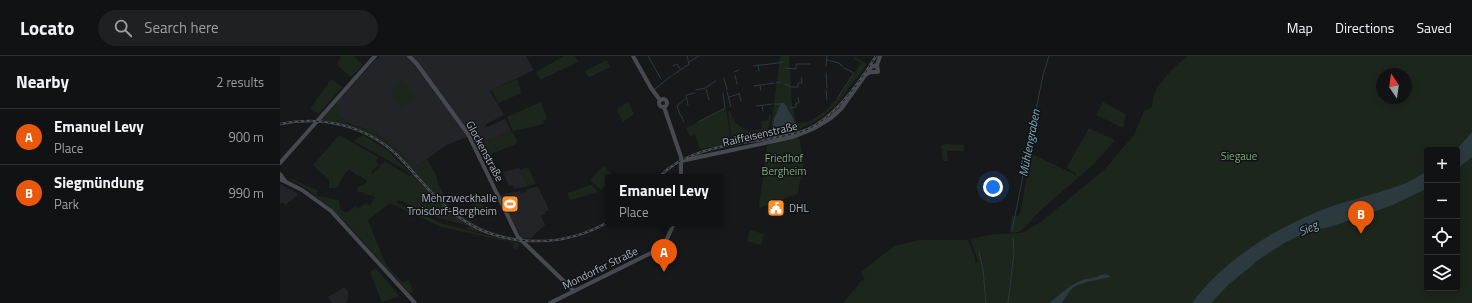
<!DOCTYPE html>
<html lang="en">
<head>
<meta charset="utf-8">
<style>
  :root { --surface:#111214; --page:#1e2022; --text:#f1f3f6; --muted:#9c9ea0; --line:#303234; --accent:#ea580c }
  body { margin:0; font-family:"Titillium Web",sans-serif; background:var(--page); color:var(--text) }
  .controls { position:absolute; right:12px; bottom:12px; display:grid; overflow:hidden; border-radius:4px; box-shadow:0 2px 6px #0003 }
  .controls button { width:36px; height:36px; display:grid; place-items:center; padding:0; border:0; border-bottom:1px solid var(--line); background:var(--surface); color:var(--text); font:20px sans-serif }
  .compass { position:absolute; left:1096px; top:12px; width:36px; height:36px; border-radius:50%; background:var(--surface); box-shadow:0 2px 6px #0003; rotate:347deg }
  .you { position:absolute; left:713px; top:131px; width:14px; height:14px; margin:-10px; border:3px solid #fff; border-radius:50%; background:#1a73e8; box-shadow:0 0 0 6px #1a73e833 }
  .badge { display:grid; place-items:center; width:26px; height:26px; border-radius:50%; background:var(--accent); color:#fff; font-size:13px; font-weight:700 }
  .pin { position:absolute; translate:-50% -33px; filter:drop-shadow(0 1px 2px #0008) }
  .pin::after { content:''; position:absolute; top:21px; width:14px; height:12px; background:inherit; clip-path:polygon(0 0,100% 0,50% 100%) }
  .popup { position:absolute; left:325px; top:118px; width:118px; height:52px; box-sizing:border-box; display:grid; place-content:center; border-radius:4px; background:var(--surface); filter:drop-shadow(0 1px 3px #0005); font-size:13px; white-space:nowrap; color:var(--muted) }
  .popup b { font-size:15px; color:var(--text) }
  .popup::after { content:''; position:absolute; left:50%; top:100%; margin-left:-8px; border:8px solid transparent; border-top-color:var(--surface) }
  .list { margin:0; padding:0; list-style:none }
  h2 { display:flex; justify-content:space-between; align-items:center; height:52px; margin:0; padding:0 16px; font-size:17px }
  h2 small { font-size:13px; font-weight:400; color:var(--muted) }
  .list li { display:grid; grid-template-columns:26px 1fr auto; gap:12px; align-items:center; box-sizing:border-box; height:56px; padding:0 16px; border-top:1px solid var(--line) }
  .list b { display:block; font-size:15px; white-space:nowrap }
  .list p { margin:0; font-size:13px; white-space:nowrap; color:var(--muted) }
  .list em { font-size:13px; font-style:normal; color:var(--muted) }
  .icon { flex:none; width:22px; height:22px; fill:none; stroke:currentColor; stroke-width:2; stroke-linecap:round; stroke-linejoin:round }
  .map { position:relative; flex:none; width:1192px; height:247px; overflow:hidden }
  header { display:flex; align-items:center; gap:24px; box-sizing:border-box; height:56px; padding:0 20px; background:var(--surface); border-bottom:1px solid var(--line) }
  header strong { font-size:19px }
  nav { display:flex; gap:22px; margin-inline-start:auto; font-size:14px }
  .search { width:280px; height:36px; background:var(--page); display:flex; align-items:center; gap:10px; box-sizing:border-box; padding:0 14px; border-radius:22px; color:var(--muted); font-size:15px }
  main { display:flex }
  aside { flex:1; background:var(--surface) }
  .map>svg:first-child { display:block }
  .built { fill:#232427 }
  .green { fill:#1d261d; fill-rule:evenodd }
  .water { fill:#2c3a3f }
  .lines { fill:none; stroke-linecap:round; stroke-linejoin:round }
  .stream { stroke:#2c3a3f; stroke-width:1 }
  .secondary { stroke:#464a50; stroke-width:4 }
  .rail-casing { stroke:#4b4f55; stroke-width:2.5 }
  .rail { stroke:#121315; stroke-width:1; stroke-dasharray:3; stroke-linecap:butt }
  .labels { text-anchor:middle; dominant-baseline:central; stroke-width:3; stroke-linejoin:round; paint-order:stroke }
  .street-label { font-size:11px; fill:#a8b2bb; stroke:#121315 }
  .park-label { font-size:11px; fill:#83a87e; stroke:#121315 }
  .poi-label { font-size:11px; fill:#a8b2bb; stroke:#121315; text-anchor:end }
  .water-label { font-size:12px; font-style:italic; fill:#7da8b9; stroke:#121315 }
</style>
</head>
<body>
<header>
<strong>Locato</strong>
<div class="search"><svg class="icon" aria-label="search" viewBox="0 0 24 24"><circle cx="10" cy="10" r="6"/><path d="M15 15l6 6"/></svg>Search here</div>
<nav><a>Map</a><a>Directions</a><a>Saved</a></nav>
</header>
<main>
<aside>
<h2>Nearby<small>2 results</small></h2>
<ul class="list">
<li><span class="badge">A</span><div><b>Emanuel Levy</b><p>Place</p></div><em>900 m</em></li>
<li><span class="badge">B</span><div><b>Siegmündung</b><p>Park</p></div><em>990 m</em></li>
</ul>
</aside>
<div class="map">
<svg width="1192" height="247" viewBox="0 0 1192 247">
  <rect width="100%" height="100%" fill="#17181a"/>
  <g class="built">
    <path d="M 99,0 L 246,0 L 254,14 L 210,35 L 224,59 L 206,68 L 205,72 L 225,63 L 231,75 L 196,90 L 191,79 L 167,89 L 135,111 L 113,89 L 95,77 L 97,76 L 91,72 L 88,74 L 68,67 L 55,56 L 60,51 L 56,47 Z"/>
    <path d="M 239,112 L 248,130 L 235,133 L 232,129 L 229,130 L 223,116 Z"/>
    <path d="M 0,128 L 19,138 L 5,149 L 3,146 L 0,148 Z"/>
    <path d="M 257,131 L 258,131 L 269,154 L 265,156 L 266,158 L 261,160 L 265,169 L 251,182 L 242,182 L 220,141 L 221,139 L 240,135 L 241,137 L 247,135 L 247,133 Z"/>
    <path d="M 65,231 L 69,238 L 67,245 L 65,247 L 52,247 L 48,241 Z"/>
  </g>
  <g class="green">
    <path d="M 61,0 L 74,0 L 83,9 L 71,21 L 57,9 Z"/>
    <path d="M 284,0 L 295,0 L 298,6 L 260,24 L 256,16 Z"/>
    <path d="M 500,0 L 509,0 L 512,47 L 516,67 L 529,66 L 545,55 L 547,57 C 530,71 511,77 490,80 Z"/>
    <path d="M 908,0 L 1192,0 L 1192,247 L 563,247 L 583,223 L 583,225 L 585,224 L 581,216 L 614,190 L 639,184 L 688,184 L 695,201 L 695,206 L 699,207 L 690,183 L 715,178 L 742,177 L 762,165 L 824,114 L 854,79 L 864,55 L 872,51 C 872,30 893,12 908,0 ZM 1102,18 L 1126,18 L 1126,42 L 1102,42 ZM 1147,94 L 1177,94 L 1177,232 L 1147,232 Z"/>
    <path d="M 575,1 L 587,8 L 559,45 L 548,56 L 545,55 L 561,39 L 581,7 L 574,3 Z"/>
    <path d="M 327,4 L 330,11 L 310,21 L 308,20 L 305,15 Z"/>
    <path d="M 51,23 L 62,31 L 39,58 L 30,53 Z"/>
    <path d="M 122,23 L 136,43 L 121,53 C 111,38 106,37 122,23 Z"/>
    <path d="M 237,23 L 242,37 L 218,47 L 212,34 Z"/>
    <path d="M 444,37 L 451,87 L 420,93 L 415,78 L 410,80 L 406,72 L 446,52 Z"/>
    <path d="M 261,46 L 267,63 L 263,65 L 264,68 L 233,75 L 227,61 Z"/>
    <path d="M 348,46 L 354,58 L 343,66 L 336,53 Z"/>
    <path d="M 823,46 L 846,58 L 843,72 L 816,59 Z"/>
    <path d="M 56,47 L 60,51 L 56,56 L 68,68 L 87,74 L 91,72 L 97,76 L 96,78 L 113,89 L 135,111 L 147,103 L 157,121 L 157,125 L 170,152 L 175,156 L 204,173 L 237,183 C 216,179 195,172 178,160 C 155,143 140,120 120,101 C 98,80 70,67 40,64 Z"/>
    <path d="M 450,54 C 453,67 461,75 475,74 L 476,83 L 452,87 L 448,56 Z"/>
    <path d="M 489,59 L 491,60 L 487,81 L 477,83 L 476,74 L 482,73 L 481,65 L 488,64 Z"/>
    <path d="M 809,72 L 835,84 L 814,108 L 762,153 L 745,171 L 739,176 L 730,176 L 732,160 L 738,160 L 740,157 L 751,99 L 752,98 L 796,119 L 796,117 L 788,113 L 787,111 Z"/>
    <path d="M 231,75 L 237,85 L 236,88 L 201,102 L 196,90 Z"/>
    <path d="M 59,79 L 98,101 L 96,105 L 99,109 L 91,116 L 92,118 L 105,105 L 129,120 L 132,118 L 163,151 L 161,148 L 177,161 L 189,169 L 214,180 L 240,186 L 186,173 L 189,170 L 155,161 L 119,144 L 115,146 L 163,168 L 238,187 L 240,189 L 240,190 L 235,194 L 233,191 L 234,187 L 161,171 L 110,147 L 88,164 L 106,209 L 122,226 L 129,224 L 133,236 L 129,237 L 67,168 L 27,133 L 8,122 L 9,122 L 37,134 L 37,140 L 59,144 L 60,153 L 66,157 L 76,150 L 77,153 L 85,148 L 90,149 L 95,141 L 77,135 L 78,131 L 84,129 L 87,125 L 80,120 L 79,121 L 69,113 L 65,117 L 57,132 L 49,132 L 49,124 L 33,109 Z"/>
    <path d="M 83,79 L 107,94 L 131,118 L 129,118 L 127,115 L 74,85 Z"/>
    <path d="M 517,82 L 519,82 L 524,107 L 518,134 L 519,137 L 480,152 L 479,150 L 487,90 L 490,88 L 508,85 Z"/>
    <path d="M 666,88 L 684,89 L 684,95 L 667,95 L 668,105 L 663,105 L 661,89 Z"/>
    <path d="M 324,110 L 331,118 L 324,124 L 327,128 L 321,134 L 310,124 Z"/>
    <path d="M 248,111 L 256,128 L 248,130 L 240,114 Z"/>
    <path d="M 311,129 L 318,136 L 290,144 L 287,137 Z"/>
    <path d="M 196,136 L 205,154 L 197,158 L 191,145 L 187,146 L 185,142 Z"/>
    <path d="M 470,174 L 484,178 L 481,189 L 467,185 Z"/>
    <path d="M 96,212 L 119,240 L 102,246 L 90,216 Z"/>
  </g>
  <g class="water">
    <path d="M 501,47 L 504,47 L 513,62 L 515,71 L 496,76 L 492,73 L 494,63 Z"/>
    <path d="M 1192,76 L 1192,101 L 1177,113 L 1176,94 Z"/>
    <path d="M 1147,115 L 1146,133 L 1110,150 L 1053,170 L 1027,176 L 1006,186 L 975,206 L 974,208 L 949,228 L 931,247 L 912,247 C 943,205 991,175 1039,155 C 1067,144 1098,138 1126,127 C 1133,124 1140,119 1147,115 Z"/>
    <path d="M 821,219 L 826,218 L 831,221 C 824,222 800,227 794,231 C 789,235 785,242 782,247 L 769,247 C 779,240 788,230 800,225 C 808,222 814,223 821,219 Z"/>
  </g>
  <g class="lines">
    <g class="stream">
      <path d="M 368,0 L 381,23"/>
      <path d="M 547,4 L 559,7 L 563,11"/>
      <path d="M 409,6 L 419,0"/>
      <path d="M 499,7 L 503,6"/>
      <path d="M 478,9 L 479,15"/>
      <path d="M 393,10 L 397,8 L 400,13"/>
      <path d="M 473,10 L 498,7"/>
      <path d="M 546,10 L 547,0"/>
      <path d="M 505,12 L 516,13 L 516,8 L 530,8"/>
      <path d="M 454,16 L 459,14"/>
      <path d="M 546,17 L 547,32"/>
      <path d="M 393,19 L 409,8 L 407,0"/>
      <path d="M 455,19 L 457,28"/>
      <path d="M 444,22 L 447,34"/>
      <path d="M 496,27 L 501,26"/>
      <path d="M 505,28 L 511,31 L 518,31 L 518,27 L 522,27 L 521,21"/>
      <path d="M 480,29 L 481,35"/>
      <path d="M 474,30 L 494,27"/>
      <path d="M 375,33 L 391,20"/>
      <path d="M 426,33 L 429,44"/>
      <path d="M 416,34 L 425,32 L 436,25"/>
      <path d="M 546,34 L 547,44"/>
      <path d="M 447,36 L 451,51"/>
      <path d="M 459,37 L 461,45"/>
      <path d="M 449,41 L 459,38"/>
      <path d="M 557,43 L 574,17 L 564,12"/>
      <path d="M 494,48 L 501,48"/>
      <path d="M 408,49 L 406,39 L 415,37"/>
      <path d="M 482,49 L 483,55"/>
      <path d="M 476,50 L 492,48"/>
      <path d="M 511,52 L 516,51 L 516,47 L 519,47 L 518,41"/>
      <path d="M 404,66 L 401,59 L 400,59 L 397,50 L 406,42"/>
      <path d="M 418,66 L 445,52 L 443,37"/>
      <path d="M 732,175 L 763,19 L 769,0"/>
      <path d="M 699,196 L 703,213 L 706,247"/>
      <path d="M 728,247 L 734,197 L 733,183"/>
    </g>
    <g class="secondary">
      <path d="M 129,0 L 137,8 L 188,78 L 238,181 L 294,235"/>
      <path d="M 353,0 L 371,32 L 380,44"/>
      <path d="M 587,18 L 591,16 L 598,16 L 597,9 L 600,0"/>
      <circle cx="383" cy="47" r="4"/>
      <path d="M 384,51 L 401,101 L 401,121"/>
      <path d="M 401,105 L 513,81 L 533,73 L 551,62 L 561,53 L 591,11 L 597,9"/>
      <path d="M 0,107 L 95,0"/>
      <path d="M 0,118 L 5,125"/>
      <path d="M 0,123 L 22,134 L 51,155 L 135,247"/>
      <path d="M 270,247 L 379,193 L 387,183 L 394,167"/>
    </g>
    <g class="rail-casing">
      <g id="rail">
        <path d="M 0,68 C 42,59 87,70 118,100 C 138,120 154,143 176,159 C 219,192 282,193 328,166"/>
        <path d="M 379,121 C 408,91 454,89 492,82 C 504,80 517,78 528,73 C 556,60 580,26 596,0"/>
      </g>
    </g>
    <use href="#rail" class="rail"/>
  </g>
  <defs>
    <g id="stadium-square" transform="scale(0.9)"><rect x="-9" y="-9" width="18" height="18" rx="4" fill="#ff8f2a" stroke="#121315"/><path d="M0-5a6.5 5 0 1 0 0 10a6.5 5 0 1 0 0-10ZM-3.5-1.8h7v3.6h-7Z" fill="#fff"/></g>
    <g id="civic-square" transform="scale(0.9)"><rect x="-9" y="-9" width="18" height="18" rx="4" fill="#ff8f2a" stroke="#121315"/><path d="M-.6-6.5H3V-4.5H.6V-3L4-1V1h2V6H-6V1h2V-1L-.6-3ZM-1.2 2.5V6h2.4V2.5Z" fill="#fff"/></g>
  </defs>
  <g fill-rule="evenodd">
    <use href="#stadium-square" x="230" y="148"/>
    <use href="#civic-square" x="496" y="152"/>
  </g>
  <g class="labels">
    <g class="street-label">
      <text transform="translate(480 78) rotate(-13)">Raiffeisenstraße</text>
      <text transform="translate(205 95) rotate(62)">Glockenstraße</text>
      <text transform="translate(320 212) rotate(-26)">Mondorfer Straße</text>
    </g>
    <g class="park-label">
      <text x="959" y="100">Siegaue</text>
      <text x="504" y="102">Friedhof<tspan x="504" dy="13">Bergheim</tspan></text>
    </g>
    <g class="poi-label">
      <text x="217" y="142">Mehrzweckhalle<tspan x="217" dy="13">Troisdorf-Bergheim</tspan></text>
      <text x="509" y="152" text-anchor="start">DHL</text>
    </g>
    <g class="water-label">
      <text transform="translate(749 87) rotate(-79)">Mühlengraben</text>
      <text transform="translate(1028 172) rotate(-26)">Sieg</text>
    </g>
  </g>
</svg>
<div class="controls">
<button>+</button>
<button>−</button>
<button><svg class="icon" aria-label="locate" viewBox="0 0 24 24"><circle cx="12" cy="12" r="6"/><path d="M12 2v4M12 18v4M2 12h4M18 12h4"/></svg></button>
<button><svg class="icon" aria-label="layers" viewBox="0 0 24 24"><path d="M12 4l9 5-9 5-9-5zM3 14l9 5 9-5"/></svg></button>
</div>
<svg class="compass" viewBox="-18 -18 36 36"><path d="M0-13l5 13h-10z" fill="#e53935"/><path d="M0 13l5-13h-10z" fill="#9c9ea0"/></svg>
<div class="you"></div>
<div class="pin badge" style="left:384px;top:216px">A</div>
<div class="popup"><b>Emanuel Levy</b>Place</div>
<div class="pin badge" style="left:1081px;top:178px">B</div>
</div>
</main>
</body>
</html>
